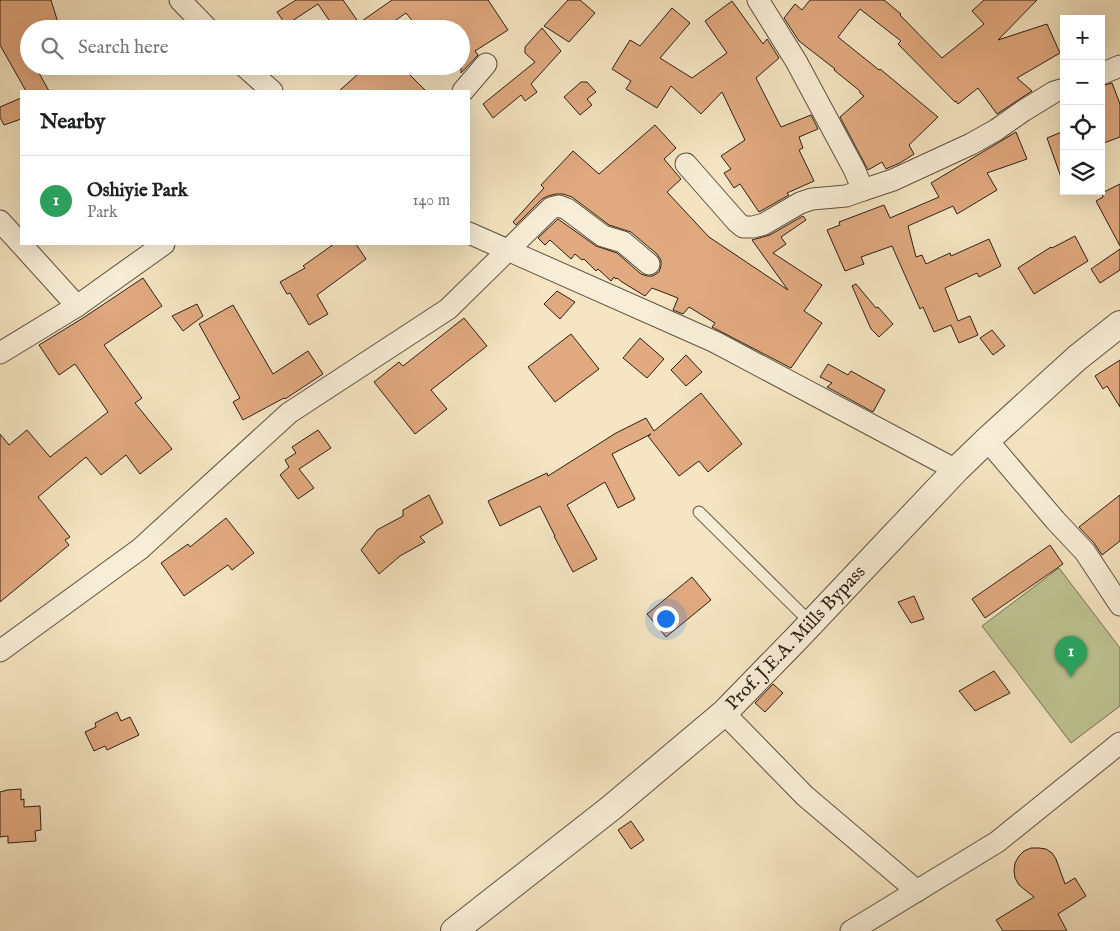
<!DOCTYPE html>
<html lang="en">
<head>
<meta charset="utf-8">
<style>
  :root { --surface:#fff; --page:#f6f6f6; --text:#202124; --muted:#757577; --line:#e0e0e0; --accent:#0b8043 }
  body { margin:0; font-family:"IM FELL English",serif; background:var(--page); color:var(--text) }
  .controls { position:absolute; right:15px; top:15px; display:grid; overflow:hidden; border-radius:0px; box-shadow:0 5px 20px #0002 }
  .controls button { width:45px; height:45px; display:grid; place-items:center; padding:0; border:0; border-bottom:1px solid var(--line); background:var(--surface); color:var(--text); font:25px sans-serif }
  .you { position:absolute; left:665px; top:618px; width:18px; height:18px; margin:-12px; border:4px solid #fff; border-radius:50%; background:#1a73e8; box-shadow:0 0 0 8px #1a73e833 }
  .badge { display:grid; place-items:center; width:32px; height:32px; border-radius:50%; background:var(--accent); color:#fff; font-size:16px; font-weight:700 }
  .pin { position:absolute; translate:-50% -41px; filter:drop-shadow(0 1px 2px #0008) }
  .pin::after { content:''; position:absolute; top:26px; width:18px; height:15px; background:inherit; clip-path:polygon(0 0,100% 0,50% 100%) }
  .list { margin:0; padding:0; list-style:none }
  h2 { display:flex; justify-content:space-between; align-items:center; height:65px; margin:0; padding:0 20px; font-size:21px }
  h2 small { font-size:16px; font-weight:400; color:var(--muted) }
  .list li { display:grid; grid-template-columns:32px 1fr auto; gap:15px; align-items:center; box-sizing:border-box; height:90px; padding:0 20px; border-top:1px solid var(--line) }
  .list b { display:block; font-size:19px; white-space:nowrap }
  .list p { margin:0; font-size:16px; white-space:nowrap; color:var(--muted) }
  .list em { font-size:16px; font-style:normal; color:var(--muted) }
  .icon { flex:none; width:28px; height:28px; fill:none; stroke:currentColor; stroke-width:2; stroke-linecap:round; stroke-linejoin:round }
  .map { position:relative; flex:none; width:1120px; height:931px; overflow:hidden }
  .search { position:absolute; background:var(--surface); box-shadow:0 5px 20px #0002; left:20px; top:20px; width:450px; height:55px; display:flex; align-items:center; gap:12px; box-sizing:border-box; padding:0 18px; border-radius:28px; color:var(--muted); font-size:19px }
  .panel { position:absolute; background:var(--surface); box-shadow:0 5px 20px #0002; left:20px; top:90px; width:450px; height:155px; border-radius:0px }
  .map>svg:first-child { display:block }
  .green { fill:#bec492; stroke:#757254 }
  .building { fill:#e1a980; stroke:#2c2016 }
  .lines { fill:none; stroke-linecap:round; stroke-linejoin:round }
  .service-casing { stroke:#5e5141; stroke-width:13 }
  .minor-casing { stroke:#5e5141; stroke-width:23 }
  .tertiary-casing { stroke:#5e5141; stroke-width:28 }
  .service { stroke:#f8eed7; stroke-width:11 }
  .minor { stroke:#f8eed7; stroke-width:21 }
  .tertiary { stroke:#f8eed7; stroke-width:26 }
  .labels { text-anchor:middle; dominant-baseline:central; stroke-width:4; stroke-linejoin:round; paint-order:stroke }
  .street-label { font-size:19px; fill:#2c2016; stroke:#f8eed7 }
</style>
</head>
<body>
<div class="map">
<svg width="1120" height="931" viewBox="0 0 1120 931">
  <rect width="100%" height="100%" fill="#f5e5c2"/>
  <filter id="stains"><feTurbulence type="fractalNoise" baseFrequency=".004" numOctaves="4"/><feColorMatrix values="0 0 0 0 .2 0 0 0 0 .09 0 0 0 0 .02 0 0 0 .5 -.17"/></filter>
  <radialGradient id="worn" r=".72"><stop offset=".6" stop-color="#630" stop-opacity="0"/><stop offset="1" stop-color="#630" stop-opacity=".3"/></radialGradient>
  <path class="green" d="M 1059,568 L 1120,648 L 1120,706 L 1071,743 L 982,626 Z"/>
  <g class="building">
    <path d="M 0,0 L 51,0 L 60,29 L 29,29 L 29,66 L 35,66 L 49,91 L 26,91 L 0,45 Z"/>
    <path d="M 296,0 L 343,0 L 359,23 L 392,0 L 488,0 L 508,30 L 475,51 L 478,55 L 461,73 L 461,29 L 419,29 L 406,13 L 383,29 L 335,29 L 318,4 L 286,25 L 277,12 Z"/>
    <path d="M 568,0 L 580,0 L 595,13 L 569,42 L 544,26 Z"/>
    <path d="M 810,0 L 884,0 L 901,14 L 900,15 L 942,58 L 984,24 L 972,11 L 984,0 L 1037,0 L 998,40 L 1047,24 L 1060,53 L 1017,78 L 1032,91 L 997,114 L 978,88 L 958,104 L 956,101 L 955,102 L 898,44 L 901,41 L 860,9 L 838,37 L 879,70 L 880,69 L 938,117 L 909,145 L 914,154 L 900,163 L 888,168 L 886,169 L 882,162 L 868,170 L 840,117 L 864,96 L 860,93 L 860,91 L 834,70 L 835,69 L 799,41 L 784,18 L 795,4 L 802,10 Z"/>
    <path d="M 732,1 L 763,44 L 767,39 L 779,58 L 756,78 L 781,127 L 811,115 L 818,129 L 799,137 L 803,148 L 799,150 L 814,181 L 787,193 L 789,195 L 759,212 L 740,184 L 734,188 L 724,173 L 731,169 L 721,156 L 745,140 L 722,92 L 701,114 L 671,86 L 657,108 L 626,89 L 631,81 L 612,69 L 630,40 L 640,46 L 672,8 L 690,23 L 660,58 L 692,78 L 727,53 L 705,21 Z"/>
    <path d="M 542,28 L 561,51 L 531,84 L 537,92 L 525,101 L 521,95 L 493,118 L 483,104 L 535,62 L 525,53 L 525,47 Z"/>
    <path d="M 367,66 L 419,66 L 410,75 L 426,91 L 339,91 Z"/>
    <path d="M 581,82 L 587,82 L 596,92 L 587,99 L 592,105 L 580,115 L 564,97 Z"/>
    <path d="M 1112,83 L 1120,104 L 1120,137 L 1101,144 L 1101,86 Z"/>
    <path d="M 21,98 L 21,119 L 4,125 L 0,117 L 0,107 Z"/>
    <path d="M 655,125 L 676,148 L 664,159 L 681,179 L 667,192 L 709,237 L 788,290 L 752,240 L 770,235 L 803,216 L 806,220 L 781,237 L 786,244 L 773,253 L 822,285 L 804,311 L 822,323 L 791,368 L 712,327 L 715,323 L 689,307 L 683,314 L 673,310 L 678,298 L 652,288 L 645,296 L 622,282 L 617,278 L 616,279 L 614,277 L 611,281 L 598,269 L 596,271 L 584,259 L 582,260 L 575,254 L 571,259 L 550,240 L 545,245 L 538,238 L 558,219 L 596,246 L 617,253 L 641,274 L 647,276 L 653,276 L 659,272 L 661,266 L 661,260 L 657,254 L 631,232 L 609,225 L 572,197 L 563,194 L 556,194 L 548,196 L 542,199 L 516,225 L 513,222 L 544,188 L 541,185 L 573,151 L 599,174 Z"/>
    <path d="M 1064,131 L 1064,179 L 1062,180 L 1047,138 Z"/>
    <path d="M 1016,132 L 1027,159 L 987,173 L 997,190 L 957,214 L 953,206 L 908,226 L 916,257 L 922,255 L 926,264 L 950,253 L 951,256 L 989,239 L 1001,266 L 979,277 L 977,273 L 945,288 L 958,321 L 970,316 L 978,335 L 959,343 L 951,325 L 934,332 L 923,307 L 920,309 L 892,246 L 861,257 L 864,264 L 845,271 L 827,230 L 840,225 L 839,222 L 884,205 L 890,218 L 939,197 L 931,183 Z"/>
    <path d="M 1120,184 L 1120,246 L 1096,201 L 1103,197 L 1102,193 Z"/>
    <path d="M 1075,236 L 1088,261 L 1034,294 L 1018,268 L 1051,247 L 1052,248 Z"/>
    <path d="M 334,244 L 356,244 L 366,259 L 317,295 L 328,314 L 309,325 L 290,293 L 287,294 L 280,282 L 305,268 L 303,266 Z"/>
    <path d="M 1120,249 L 1120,270 L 1100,283 L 1091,269 Z"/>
    <path d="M 143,278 L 162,306 L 104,345 L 142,398 L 135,403 L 172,449 L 140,474 L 126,455 L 101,475 L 86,457 L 38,497 L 70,537 L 65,540 L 69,545 L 0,602 L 0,434 L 9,445 L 27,430 L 50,457 L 108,412 L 75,364 L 59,375 L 39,345 L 83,318 Z"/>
    <path d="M 856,284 L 876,308 L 878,307 L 893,324 L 879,337 L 871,329 L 852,286 Z"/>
    <path d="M 557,291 L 575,302 L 560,319 L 544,304 Z"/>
    <path d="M 197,304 L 203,316 L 183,331 L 172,316 Z"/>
    <path d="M 233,305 L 273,374 L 308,351 L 323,374 L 285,399 L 284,398 L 243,420 L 233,402 L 240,398 L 199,324 Z"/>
    <path d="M 464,318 L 487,346 L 431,390 L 447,409 L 415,434 L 374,382 L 399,362 L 403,366 Z"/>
    <path d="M 992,330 L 1005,346 L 993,355 L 980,338 Z"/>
    <path d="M 571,334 L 599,369 L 555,402 L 528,367 Z"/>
    <path d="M 640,338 L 664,359 L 647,378 L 623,358 Z"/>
    <path d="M 686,355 L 702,372 L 686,386 L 671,370 Z"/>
    <path d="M 1120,360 L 1120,407 L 1107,386 L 1103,389 L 1095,376 Z"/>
    <path d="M 828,364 L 848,375 L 851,371 L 885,390 L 873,412 L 827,387 L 832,383 L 820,377 Z"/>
    <path d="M 701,393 L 742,444 L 708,472 L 699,461 L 679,476 L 648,436 L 651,434 L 612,454 L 635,499 L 618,508 L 605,482 L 567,505 L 597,559 L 573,572 L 554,536 L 555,536 L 540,506 L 500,526 L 488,501 L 547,473 L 548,476 L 616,433 L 646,418 L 654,431 Z"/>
    <path d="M 318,430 L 331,448 L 299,469 L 314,488 L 298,499 L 280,475 L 289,467 L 285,460 L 296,453 L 292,447 Z"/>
    <path d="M 429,495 L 443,523 L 420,537 L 425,542 L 400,556 L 379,574 L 361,550 L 377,530 L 403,516 L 403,510 Z"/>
    <path d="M 1120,495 L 1120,541 L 1102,555 L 1094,543 L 1079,527 Z"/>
    <path d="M 226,518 L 254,553 L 232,570 L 228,565 L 184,596 L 161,563 L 188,544 L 190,547 Z"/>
    <path d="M 1050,545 L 1063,564 L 985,618 L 972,599 Z"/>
    <path d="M 692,577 L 711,600 L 666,637 L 647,614 Z"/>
    <path d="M 914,596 L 924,619 L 911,623 L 898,602 Z"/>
    <path d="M 994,671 L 1010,693 L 975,711 L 959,691 Z"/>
    <path d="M 773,684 L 783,693 L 765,712 L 755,703 Z"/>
    <path d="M 117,712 L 121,721 L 130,717 L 139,735 L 107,750 L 105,746 L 94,751 L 85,732 L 96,727 L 95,723 Z"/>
    <path d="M 21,789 L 21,800 L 24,799 L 24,807 L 40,806 L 41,830 L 35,831 L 36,841 L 8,843 L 8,836 L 0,837 L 0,792 L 7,790 Z"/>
    <path d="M 631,821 L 644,840 L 631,849 L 618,830 Z"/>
    <path d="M 1031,848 L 1039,848 L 1046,849 L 1052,853 L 1056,859 L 1065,884 L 1075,878 L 1086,896 L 1058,914 L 1067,931 L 1003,931 L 996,920 L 1034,897 L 1019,885 L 1015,878 L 1014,871 L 1015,863 L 1019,856 L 1024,851 Z"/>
  </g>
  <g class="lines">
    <g class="service-casing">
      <path id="service" d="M 699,512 L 811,623"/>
    </g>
    <g class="minor-casing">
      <g id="minor">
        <path d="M 180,0 L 208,29"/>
        <path d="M 244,66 L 272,91"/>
        <path d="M 1101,74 L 1120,66"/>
        <path d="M 463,91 L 486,64"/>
        <path d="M 686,164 L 737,222 L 743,227 L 753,227 L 764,224 L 800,203 L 812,199 L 846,196 L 863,190 L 854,169 L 796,61 L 758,0"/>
        <path d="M 863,190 L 893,180 L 971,144 L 996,130 L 1023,111 L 1054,92 L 1064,89"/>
        <path d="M 0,221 L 77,306"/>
        <path d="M 469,233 L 715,342 L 956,470"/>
        <path d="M 0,353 L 77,306 L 164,244"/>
        <path d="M 987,440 L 1055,520 L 1085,552 L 1120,605"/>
        <path d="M 0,651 L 140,549 L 289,413 L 448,309 L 551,208 L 559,206 L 567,209 L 603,236 L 623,242 L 649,264"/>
        <path d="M 724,713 L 805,796 L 917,891"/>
        <path d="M 851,931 L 997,842 L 1120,743"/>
      </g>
    </g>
    <g class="tertiary-casing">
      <g id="tertiary">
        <path id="s1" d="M 454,931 L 611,808 L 724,713 L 798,637 L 956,470 L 987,440 L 1077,358 L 1120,324"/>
      </g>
    </g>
    <use href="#service" class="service"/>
    <use href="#minor" class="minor"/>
    <use href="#tertiary" class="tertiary"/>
  </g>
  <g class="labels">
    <g class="street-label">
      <text stroke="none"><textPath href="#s1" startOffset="451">Prof. J.E.A. Mills Bypass</textPath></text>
    </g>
  </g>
  <rect width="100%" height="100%" filter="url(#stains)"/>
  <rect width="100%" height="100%" fill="url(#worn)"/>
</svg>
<div class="controls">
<button>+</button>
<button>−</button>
<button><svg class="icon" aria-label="locate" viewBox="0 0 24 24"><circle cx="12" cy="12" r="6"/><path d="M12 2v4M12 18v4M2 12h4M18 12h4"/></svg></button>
<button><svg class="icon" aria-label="layers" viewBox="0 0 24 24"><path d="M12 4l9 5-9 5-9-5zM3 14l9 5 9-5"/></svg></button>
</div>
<div class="you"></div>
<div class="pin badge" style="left:1071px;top:677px;background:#2e9e5b">1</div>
<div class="search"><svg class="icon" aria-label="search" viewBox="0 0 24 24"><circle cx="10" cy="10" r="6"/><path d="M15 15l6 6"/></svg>Search here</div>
<section class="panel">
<h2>Nearby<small></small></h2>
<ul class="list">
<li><span class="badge" style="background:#2e9e5b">1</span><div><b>Oshiyie Park</b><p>Park</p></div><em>140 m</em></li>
</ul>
</section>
</div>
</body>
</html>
